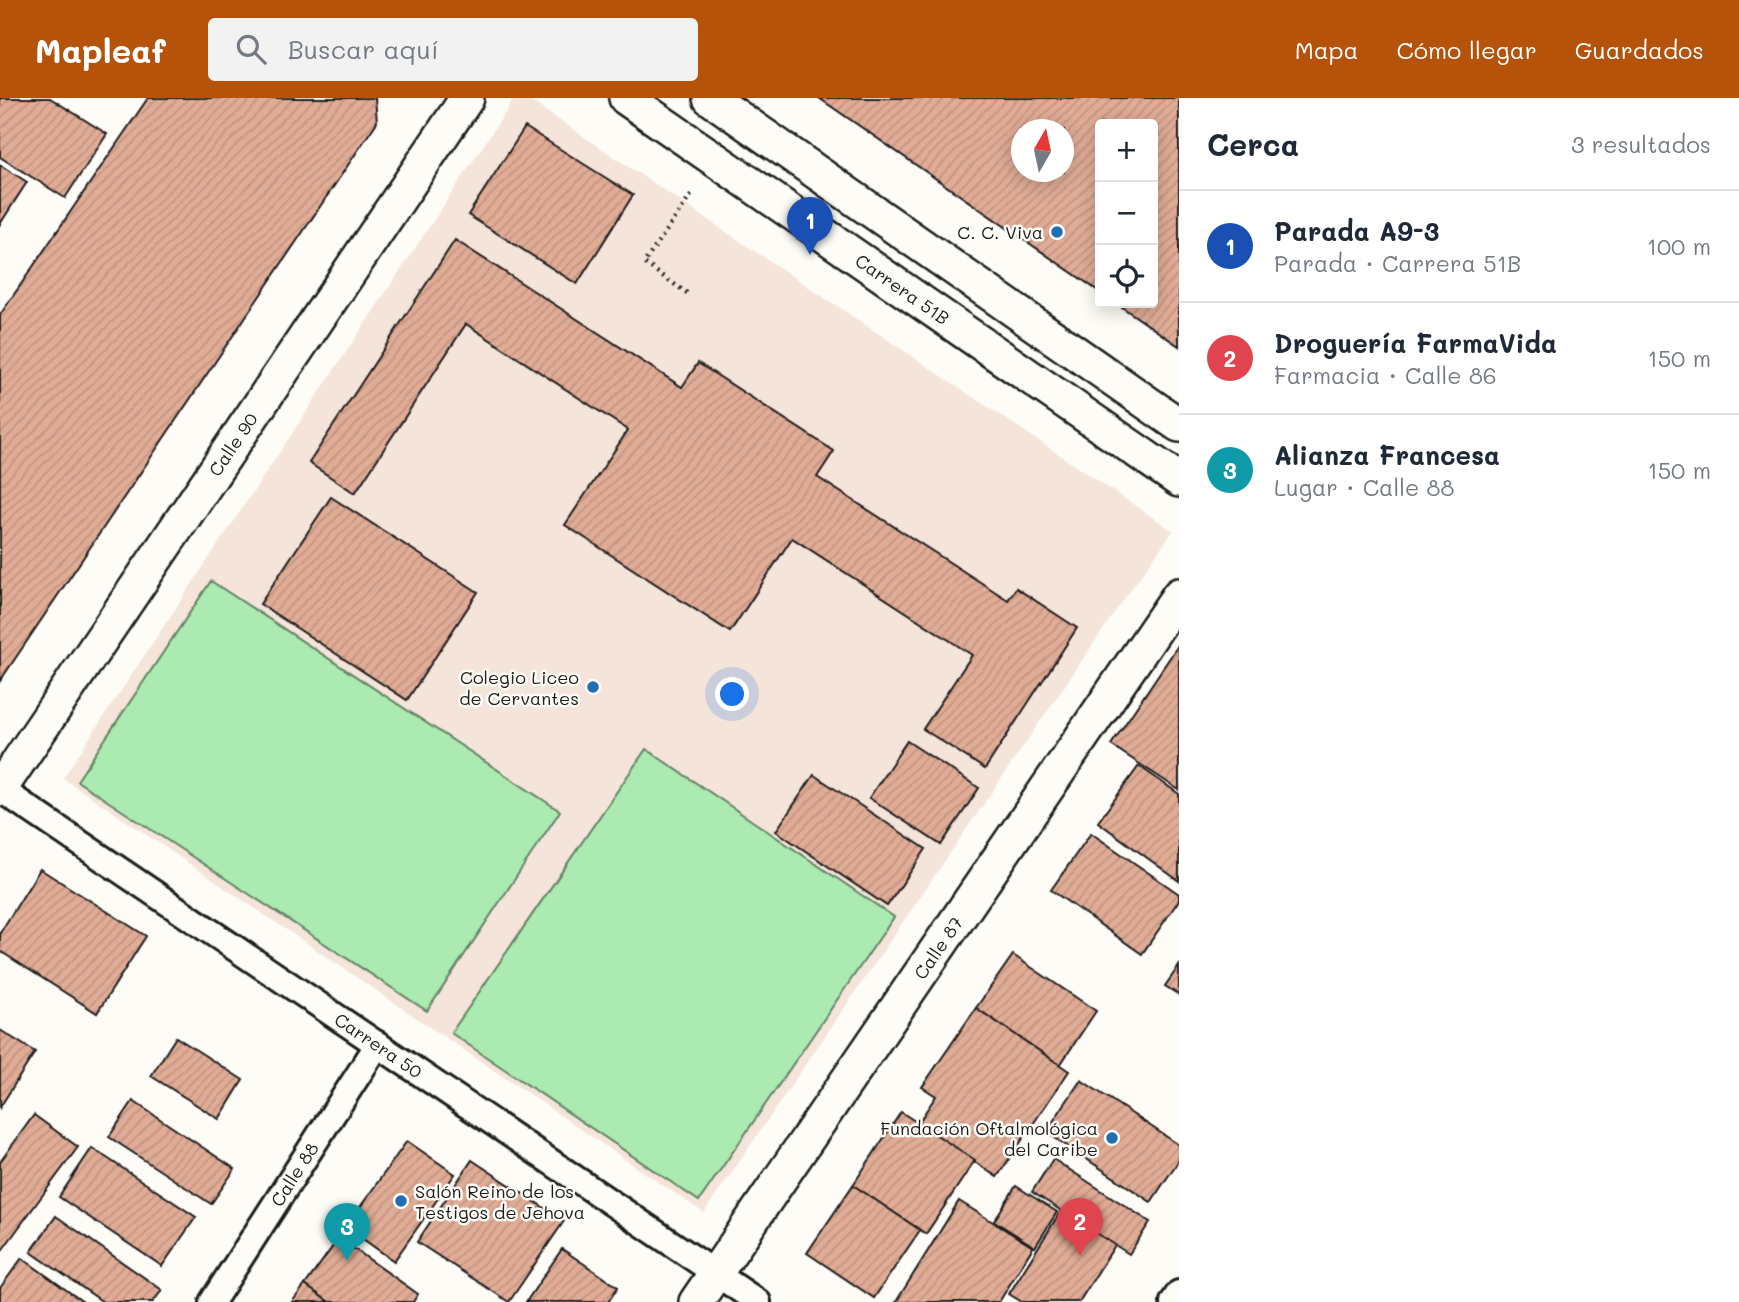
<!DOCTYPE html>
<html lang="es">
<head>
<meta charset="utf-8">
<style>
  :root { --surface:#fff; --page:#f2f2f3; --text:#1f2937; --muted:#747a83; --line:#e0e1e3; --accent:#b45309 }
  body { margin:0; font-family:Mali,sans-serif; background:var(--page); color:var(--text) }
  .controls { position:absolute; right:21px; top:21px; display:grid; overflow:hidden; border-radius:7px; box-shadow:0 4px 18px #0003 }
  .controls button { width:63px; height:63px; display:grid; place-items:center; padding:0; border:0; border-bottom:2px solid var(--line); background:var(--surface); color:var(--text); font:35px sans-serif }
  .compass { position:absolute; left:1011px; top:21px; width:63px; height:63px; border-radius:50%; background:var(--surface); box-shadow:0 4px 18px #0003; rotate:9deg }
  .you { position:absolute; left:733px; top:597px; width:24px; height:24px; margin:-18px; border:5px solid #fff; border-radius:50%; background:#1a73e8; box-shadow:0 0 0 10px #1a73e833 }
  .badge { display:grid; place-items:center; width:46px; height:46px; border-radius:50%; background:var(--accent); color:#fff; font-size:23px; font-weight:700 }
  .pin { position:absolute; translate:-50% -58px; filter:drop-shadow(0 2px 4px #0008) }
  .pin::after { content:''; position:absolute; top:37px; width:24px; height:21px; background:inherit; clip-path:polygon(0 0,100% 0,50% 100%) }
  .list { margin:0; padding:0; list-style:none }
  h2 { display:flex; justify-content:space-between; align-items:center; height:91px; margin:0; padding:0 28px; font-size:30px }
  h2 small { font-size:23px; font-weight:400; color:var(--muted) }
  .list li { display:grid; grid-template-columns:46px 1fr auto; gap:21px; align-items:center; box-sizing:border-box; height:112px; padding:0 28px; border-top:2px solid var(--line) }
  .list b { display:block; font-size:26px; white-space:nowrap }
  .list p { margin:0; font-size:23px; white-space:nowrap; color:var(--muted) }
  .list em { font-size:23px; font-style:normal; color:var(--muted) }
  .icon { flex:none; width:38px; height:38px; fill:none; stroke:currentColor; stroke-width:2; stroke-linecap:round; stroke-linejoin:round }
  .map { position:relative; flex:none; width:1179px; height:1204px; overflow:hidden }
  header { display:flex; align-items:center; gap:42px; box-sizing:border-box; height:98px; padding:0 35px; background:var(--accent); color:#fff }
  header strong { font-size:33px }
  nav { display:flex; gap:38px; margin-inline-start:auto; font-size:24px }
  .search { width:490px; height:63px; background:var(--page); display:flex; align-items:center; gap:18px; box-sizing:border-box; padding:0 24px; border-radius:7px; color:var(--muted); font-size:26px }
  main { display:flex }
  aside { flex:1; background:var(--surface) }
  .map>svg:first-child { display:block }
  .built { fill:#f5e4da }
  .pitch { fill:#abeab1; stroke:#648366; stroke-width:2 }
  .building { fill:url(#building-hatch); stroke:#1c1c1c; stroke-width:2; fill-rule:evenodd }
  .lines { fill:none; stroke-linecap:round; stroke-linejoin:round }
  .street-casing { stroke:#1c1c1c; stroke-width:30 }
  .secondary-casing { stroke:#1c1c1c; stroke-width:38 }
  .path { stroke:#1c1c1c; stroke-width:4.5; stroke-dasharray:2 5; stroke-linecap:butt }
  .street { stroke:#fdfcf7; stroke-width:24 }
  .secondary { stroke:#fdfcf7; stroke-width:33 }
  .poi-dot { fill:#1f6fb2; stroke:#fdfcf7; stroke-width:2.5 }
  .labels { text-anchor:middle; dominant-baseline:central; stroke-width:5; stroke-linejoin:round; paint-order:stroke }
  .poi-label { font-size:18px; fill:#1c1c1c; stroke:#fdfcf7; text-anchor:end }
  .street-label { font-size:18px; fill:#1c1c1c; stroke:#fdfcf7 }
</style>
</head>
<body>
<header>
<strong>Mapleaf</strong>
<div class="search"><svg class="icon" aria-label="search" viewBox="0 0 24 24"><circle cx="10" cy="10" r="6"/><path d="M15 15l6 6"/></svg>Buscar aquí</div>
<nav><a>Mapa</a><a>Cómo llegar</a><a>Guardados</a></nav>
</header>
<main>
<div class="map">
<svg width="1179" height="1204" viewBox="0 0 1179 1204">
  <defs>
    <pattern id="building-hatch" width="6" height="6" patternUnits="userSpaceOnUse" patternTransform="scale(1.75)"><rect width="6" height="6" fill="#e1ac96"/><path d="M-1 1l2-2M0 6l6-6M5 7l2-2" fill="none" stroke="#c09381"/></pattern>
  </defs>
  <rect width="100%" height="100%" fill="#fdfcf7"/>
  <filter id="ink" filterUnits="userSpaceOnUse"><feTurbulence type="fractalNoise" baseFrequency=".0143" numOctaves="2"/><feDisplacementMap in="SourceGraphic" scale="14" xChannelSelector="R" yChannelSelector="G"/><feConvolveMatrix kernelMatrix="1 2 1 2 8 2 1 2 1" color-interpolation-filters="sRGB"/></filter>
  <g filter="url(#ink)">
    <path class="built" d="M 515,0 L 526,0 L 1173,433 L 1126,498 L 704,1115 L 63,680 Z"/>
    <g class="pitch">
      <path d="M 211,483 L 560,713 L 427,913 L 77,683 Z"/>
      <path d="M 646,651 L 894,819 L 699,1103 L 451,935 Z"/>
    </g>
    <g class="building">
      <path d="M 0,0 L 50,0 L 107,36 L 65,100 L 0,59 Z"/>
      <path d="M 148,0 L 375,0 L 377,24 L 0,583 L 0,217 Z"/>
      <path d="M 819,0 L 1179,0 L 1179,248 L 1116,205 L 1153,205 L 1153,26 L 1100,26 L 1100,194 ZM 1021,32 L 1064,32 L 1064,74 L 1021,74 Z"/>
      <path d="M 525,29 L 633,97 L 577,186 L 468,117 Z"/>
      <path d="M 0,67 L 27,84 L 0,126 Z"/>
      <path d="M 455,142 L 682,289 L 698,265 L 834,353 L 817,379 L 1008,502 L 1016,490 L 1077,530 L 985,671 L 923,631 L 972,557 L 792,440 L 730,534 L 565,427 L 628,332 L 466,226 L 355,395 L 309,365 Z"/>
      <path d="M 331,399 L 478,494 L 407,602 L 260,506 Z"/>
      <path d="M 1179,546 L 1179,692 L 1111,647 Z"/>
      <path d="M 907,643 L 979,690 L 941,747 L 869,700 Z"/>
      <path d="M 1139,668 L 1179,696 L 1179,783 L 1098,724 Z"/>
      <path d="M 814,677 L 926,751 L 887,808 L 776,733 Z"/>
      <path d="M 1091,735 L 1179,796 L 1179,802 L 1142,856 L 1051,792 Z"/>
      <path d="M 40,771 L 146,838 L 97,915 L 0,853 L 0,835 Z"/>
      <path d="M 1013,857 L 1096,913 L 1060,967 L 976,910 Z"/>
      <path d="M 1179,868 L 1179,897 L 1165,888 Z"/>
      <path d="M 976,910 L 1069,973 L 997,1079 L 918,1025 L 936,998 L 922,989 Z"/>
      <path d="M 0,932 L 35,954 L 0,1009 Z"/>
      <path d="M 176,939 L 243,982 L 219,1021 L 151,978 Z"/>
      <path d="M 1081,982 L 1179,1047 L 1179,1062 L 1151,1104 L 1046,1034 Z"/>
      <path d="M 133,1003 L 235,1071 L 211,1106 L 109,1039 Z"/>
      <path d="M 901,1014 L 975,1062 L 926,1136 L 853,1087 Z"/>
      <path d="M 34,1017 L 78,1049 L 0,1155 L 0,1064 Z"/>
      <path d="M 407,1043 L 455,1076 L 394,1163 L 346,1129 Z"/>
      <path d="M 92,1050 L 196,1119 L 162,1168 L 59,1099 Z"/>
      <path d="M 1053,1061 L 1150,1124 L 1129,1156 L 1032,1094 Z"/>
      <path d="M 472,1062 L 564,1123 L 509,1204 L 417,1144 Z"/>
      <path d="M 853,1087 L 920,1132 L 874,1200 L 807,1155 Z"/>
      <path d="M 1016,1088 L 1057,1114 L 1035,1149 L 994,1123 Z"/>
      <path d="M 959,1103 L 1033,1149 L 999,1204 L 896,1204 Z"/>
      <path d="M 1061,1113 L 1115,1147 L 1079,1204 L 1022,1204 L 1009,1196 Z"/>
      <path d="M 56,1118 L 162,1192 L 153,1204 L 103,1204 L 31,1154 Z"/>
      <path d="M 339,1140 L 418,1196 L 413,1204 L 329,1204 L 305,1187 Z"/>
      <path d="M 562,1151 L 618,1189 L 608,1204 L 526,1204 Z"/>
      <path d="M 22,1160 L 83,1204 L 0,1204 L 0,1190 Z"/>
      <path d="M 305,1187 L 329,1204 L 292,1204 Z"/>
    </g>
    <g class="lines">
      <g class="street-casing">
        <g id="street">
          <path id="s1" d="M 0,691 L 758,1204"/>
          <path id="s2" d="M 212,1204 L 378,946"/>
          <path d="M 1173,1204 L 1179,1195"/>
        </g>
      </g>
      <g class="secondary-casing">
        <g id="secondary">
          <path id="s3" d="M 626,0 L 1179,382"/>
          <path d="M 710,0 L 1179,327"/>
          <path id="s4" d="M 0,691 L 467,0"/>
          <path id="s5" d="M 696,1204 L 1179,497"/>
        </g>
      </g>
      <path class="path" d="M 687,195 L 644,165 L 694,93"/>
      <use href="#street" class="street"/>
      <use href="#secondary" class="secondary"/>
    </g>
  </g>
  <g class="poi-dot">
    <circle cx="1057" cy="134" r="7"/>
    <circle cx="593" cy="589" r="7"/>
    <circle cx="1112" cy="1040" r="7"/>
    <circle cx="401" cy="1103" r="7"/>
  </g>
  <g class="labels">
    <g class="poi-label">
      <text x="1043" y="134">C. C. Viva</text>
      <text x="579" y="579">Colegio Liceo<tspan x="579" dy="21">de Cervantes</tspan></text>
      <text x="1098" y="1030">Fundación Oftalmológica<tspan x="1098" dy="21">del Caribe</tspan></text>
      <text x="415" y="1093" text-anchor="start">Salón Reino de los<tspan x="415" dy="21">Testigos de Jehova</tspan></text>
    </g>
    <g class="street-label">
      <text stroke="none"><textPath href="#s3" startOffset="336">Carrera 51B</textPath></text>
      <text stroke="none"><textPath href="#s4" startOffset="416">Calle 90</textPath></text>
      <text stroke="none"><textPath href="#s5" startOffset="429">Calle 87</textPath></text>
      <text stroke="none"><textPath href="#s1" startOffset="457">Carrera 50</textPath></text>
      <text stroke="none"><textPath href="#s2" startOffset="152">Calle 88</textPath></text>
    </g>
  </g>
</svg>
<div class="controls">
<button>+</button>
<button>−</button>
<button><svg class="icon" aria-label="locate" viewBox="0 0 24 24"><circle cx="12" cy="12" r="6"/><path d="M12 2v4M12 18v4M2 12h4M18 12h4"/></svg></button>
</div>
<svg class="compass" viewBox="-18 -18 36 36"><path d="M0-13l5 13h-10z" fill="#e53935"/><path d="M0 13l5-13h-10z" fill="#747a83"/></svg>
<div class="you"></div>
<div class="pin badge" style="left:810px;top:157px;background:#1a4fb4">1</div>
<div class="pin badge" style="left:1080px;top:1158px;background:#e0444e">2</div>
<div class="pin badge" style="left:347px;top:1163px;background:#0f9aa8">3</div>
</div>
<aside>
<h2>Cerca<small>3 resultados</small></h2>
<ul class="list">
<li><span class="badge" style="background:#1a4fb4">1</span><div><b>Parada A9-3</b><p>Parada · Carrera 51B</p></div><em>100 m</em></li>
<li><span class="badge" style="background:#e0444e">2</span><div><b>Droguería FarmaVida</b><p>Farmacia · Calle 86</p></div><em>150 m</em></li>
<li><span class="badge" style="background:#0f9aa8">3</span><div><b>Alianza Francesa</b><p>Lugar · Calle 88</p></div><em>150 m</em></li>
</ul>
</aside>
</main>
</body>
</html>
